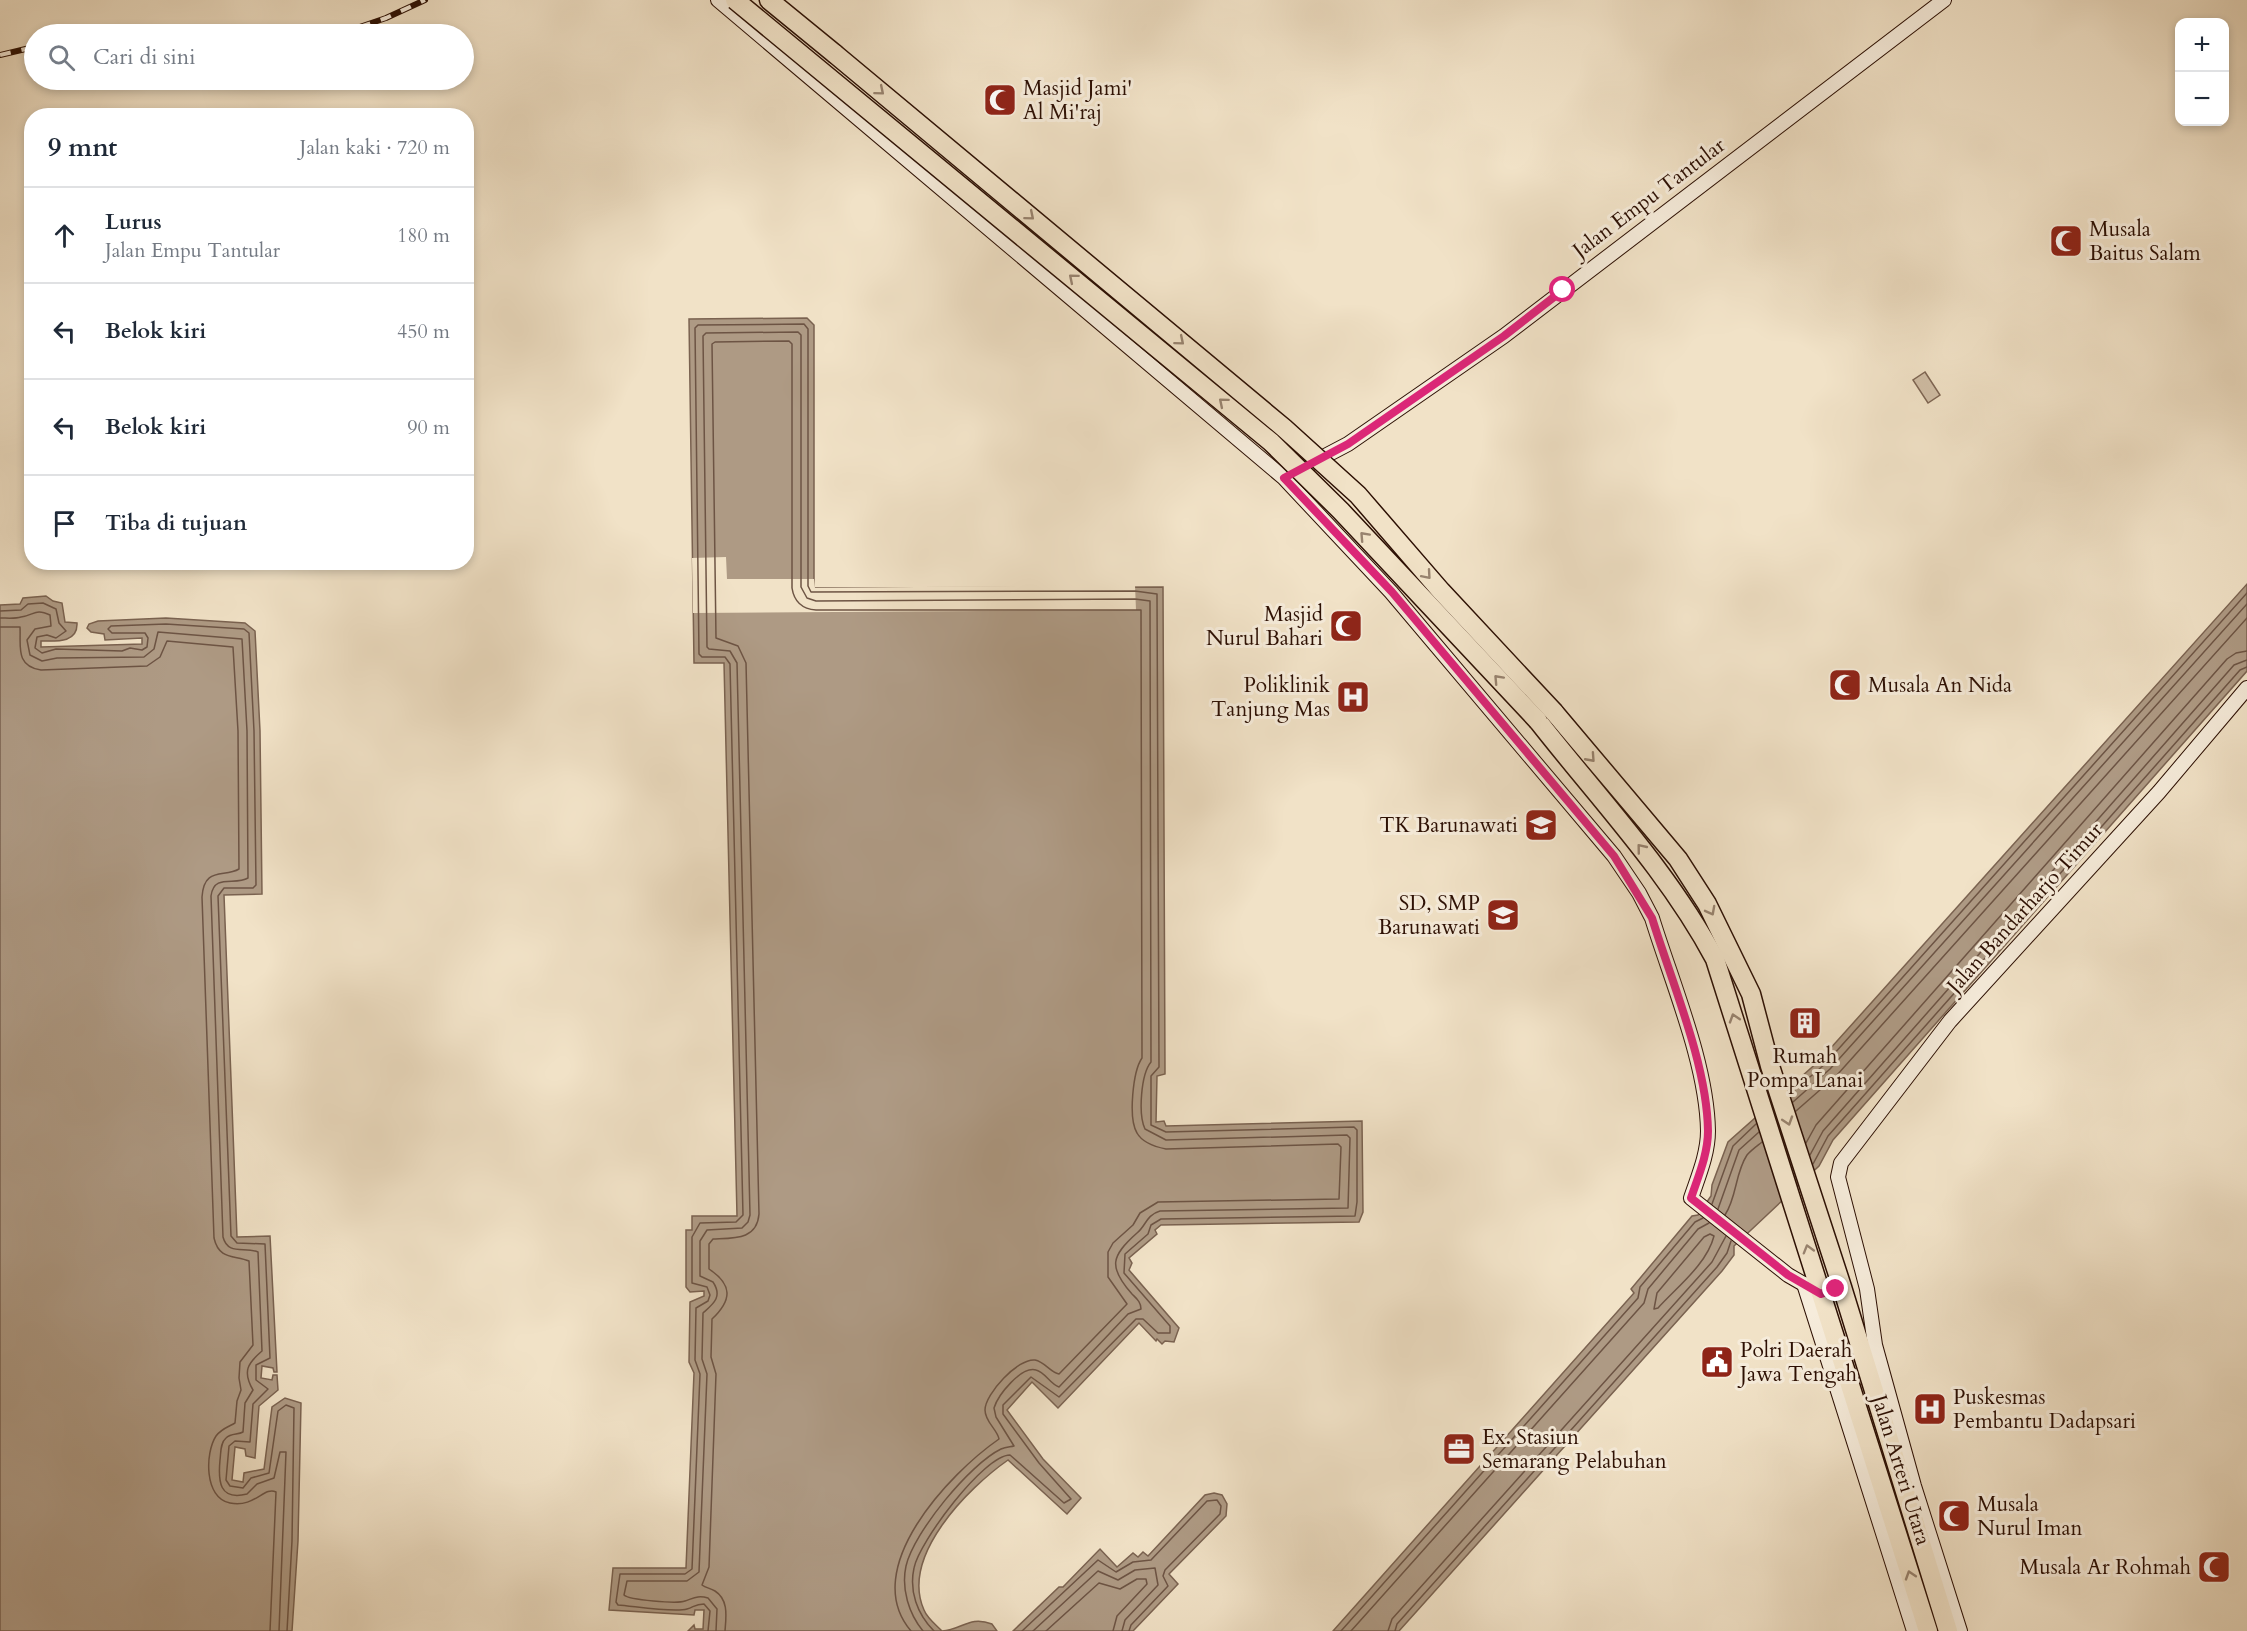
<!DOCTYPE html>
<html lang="id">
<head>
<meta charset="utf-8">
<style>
  :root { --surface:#fff; --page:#f2f2f3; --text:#1f2937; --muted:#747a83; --line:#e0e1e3 }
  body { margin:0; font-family:Cardo,serif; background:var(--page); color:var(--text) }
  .controls { position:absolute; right:18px; top:18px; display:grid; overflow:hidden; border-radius:12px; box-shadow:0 3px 9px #0003 }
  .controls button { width:54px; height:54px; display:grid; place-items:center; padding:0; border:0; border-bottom:2px solid var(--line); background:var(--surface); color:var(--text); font:30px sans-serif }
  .stop { position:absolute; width:18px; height:18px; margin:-14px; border:4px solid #db2777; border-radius:50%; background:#fff }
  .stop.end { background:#db2777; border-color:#fff; box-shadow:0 2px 6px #0008 }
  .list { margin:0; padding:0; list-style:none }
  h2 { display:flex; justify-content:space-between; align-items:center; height:78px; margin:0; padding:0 24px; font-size:26px }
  h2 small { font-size:20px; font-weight:400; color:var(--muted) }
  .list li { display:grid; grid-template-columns:39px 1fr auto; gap:18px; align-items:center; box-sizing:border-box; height:96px; padding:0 24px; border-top:2px solid var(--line) }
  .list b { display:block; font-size:22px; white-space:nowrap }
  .list p { margin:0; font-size:20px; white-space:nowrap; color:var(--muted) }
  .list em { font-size:20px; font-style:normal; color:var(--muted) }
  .icon { flex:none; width:33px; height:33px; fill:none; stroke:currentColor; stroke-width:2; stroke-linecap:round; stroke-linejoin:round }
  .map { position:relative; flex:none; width:2247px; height:1631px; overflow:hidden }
  .search { position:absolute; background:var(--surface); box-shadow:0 3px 9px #0003; left:24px; top:24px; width:450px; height:66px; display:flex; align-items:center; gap:15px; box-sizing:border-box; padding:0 21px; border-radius:33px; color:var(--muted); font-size:22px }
  .panel { position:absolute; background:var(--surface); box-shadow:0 3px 9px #0003; left:24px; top:108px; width:450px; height:462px; border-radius:24px }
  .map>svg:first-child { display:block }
  .green { fill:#d0bea6; stroke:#7e6654; stroke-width:1.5 }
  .water { fill:#ae9a84; stroke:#7a6250; stroke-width:1.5 }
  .pier { fill:#f1e2c7 }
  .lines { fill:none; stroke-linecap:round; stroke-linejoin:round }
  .shore { stroke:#6d5444; stroke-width:1.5 }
  .secondary-casing { stroke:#2c0f03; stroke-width:16 }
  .highway-casing { stroke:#2c0f03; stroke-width:21 }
  .secondary { stroke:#f6ecdb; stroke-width:14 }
  .highway { stroke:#f1e2c7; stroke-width:18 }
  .rail-casing { stroke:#2c0f03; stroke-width:6 }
  .rail { stroke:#f6ecdb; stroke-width:4; stroke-dasharray:11; stroke-linecap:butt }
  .highway-bridge-casing { stroke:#2c0f03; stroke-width:21; stroke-linecap:butt }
  .highway-bridge { stroke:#f1e2c7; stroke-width:18 }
  .oneway { stroke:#98836f }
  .route { stroke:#db2777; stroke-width:8 }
  .labels { text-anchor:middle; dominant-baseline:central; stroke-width:6; stroke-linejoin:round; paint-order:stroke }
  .poi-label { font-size:21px; fill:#2c0f03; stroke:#f6ecdb; text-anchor:start }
  .street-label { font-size:21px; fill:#2c0f03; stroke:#f6ecdb }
</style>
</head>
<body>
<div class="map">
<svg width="2247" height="1631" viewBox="0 0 2247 1631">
  <rect width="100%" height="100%" fill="#f1e2c7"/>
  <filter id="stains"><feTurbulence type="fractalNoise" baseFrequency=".00333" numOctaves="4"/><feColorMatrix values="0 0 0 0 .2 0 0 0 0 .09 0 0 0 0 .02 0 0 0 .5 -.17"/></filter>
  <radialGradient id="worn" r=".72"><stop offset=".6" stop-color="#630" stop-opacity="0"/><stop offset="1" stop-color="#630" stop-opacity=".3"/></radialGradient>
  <path class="green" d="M 1925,372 L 1940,395 L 1928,403 L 1913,380 Z"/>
  <g class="water">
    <path d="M 807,318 L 814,325 L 814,588 L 1163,587 L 1165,1074 L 1157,1076 L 1156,1122 L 1164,1121 L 1166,1126 L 1362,1121 L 1363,1212 L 1359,1222 L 1161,1225 L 1155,1230 L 1157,1234 L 1129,1258 L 1132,1263 L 1129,1270 L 1179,1328 L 1174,1342 L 1165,1341 L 1162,1344 L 1157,1339 L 1156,1341 L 1139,1323 L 1058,1408 L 1032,1382 L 1007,1410 L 1043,1459 L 1081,1498 L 1067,1514 L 1008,1460 C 968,1488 900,1556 924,1610 C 927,1618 936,1625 942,1631 C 962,1630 969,1615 992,1624 L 997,1631 L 688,1631 L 694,1625 L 695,1629 L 703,1629 L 704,1610 L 695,1610 L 694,1615 L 609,1610 L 613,1568 L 686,1568 L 694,1373 L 689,1362 L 690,1302 L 704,1296 L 704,1291 L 690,1292 L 686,1287 L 686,1230 L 692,1230 L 692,1216 L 737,1216 L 724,663 L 694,663 L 689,319 Z"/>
    <path d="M 2247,584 L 2247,671 L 1833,1140 L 1819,1166 L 1734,1246 L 1734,1255 L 1722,1271 L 1399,1631 L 1333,1631 L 1634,1293 L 1631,1289 L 1692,1216 L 1698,1215 L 1711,1196 L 1712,1185 L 1728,1142 L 1820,1060 Z"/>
    <path d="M 46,596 L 53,601 L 62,603 L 65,622 L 77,623 C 78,644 54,641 41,641 L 41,647 L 142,644 L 142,638 L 105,640 L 104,634 L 91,632 L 87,628 L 89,624 L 98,621 L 166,618 L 245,623 L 255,631 L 260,731 L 262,894 L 224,895 L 237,1237 L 270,1236 L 277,1372 L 274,1372 L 273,1368 L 262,1366 L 261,1378 L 272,1380 L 273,1375 L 277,1375 L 278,1390 L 259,1406 L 255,1458 L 246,1456 L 245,1449 L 235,1447 L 232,1480 L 243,1482 L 244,1473 L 264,1469 L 272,1407 L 285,1398 L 301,1403 L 298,1541 L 292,1631 L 0,1631 L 0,605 L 20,604 L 23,598 Z"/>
    <path d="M 1214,1493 L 1222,1495 L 1227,1504 L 1226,1516 L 1169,1574 L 1178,1584 L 1133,1631 L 1013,1631 L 1059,1587 L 1063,1587 L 1100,1549 L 1117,1567 L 1133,1553 L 1138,1557 L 1143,1552 L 1148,1556 L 1205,1495 Z"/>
  </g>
  <path class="pier" d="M 726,557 L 727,579 L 814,579 L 815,588 L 1135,585 L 1136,610 L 693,613 L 692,558 Z"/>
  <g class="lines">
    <g class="shore">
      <path d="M 0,611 L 21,610 L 28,604 L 43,603 L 56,609 L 59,623 L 66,631 L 56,638 L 47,635 L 37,637 L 35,648 L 42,653 L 56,649 L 122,651 L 130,648 L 142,650 L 147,647 L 148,638 L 145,633 L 112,633 L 108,629 L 111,626 L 166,624 L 244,629 L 249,633 L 254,731 L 256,885 L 253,888 L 224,888 L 218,896 L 231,1236 L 237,1243 L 265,1244 L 270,1358 L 256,1365 L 256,1380 L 268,1389 L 253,1404 L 250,1442 L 235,1441 L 229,1446 L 226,1480 L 230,1486 L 243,1488 L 251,1478 L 269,1473 L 278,1411 L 286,1405 L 294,1408 L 292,1541 L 287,1631"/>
      <path d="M 0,618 C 7,618 15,619 21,617 C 35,615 35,608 50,615 L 51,626 L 35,629 L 27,640 L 30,655 L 42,661 L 57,658 L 144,657 L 154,649 L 158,632 L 242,639 L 247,731 L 248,878 C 235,886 214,873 211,896 L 223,1237 C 228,1256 245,1246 258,1252 L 262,1351 C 248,1363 242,1371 253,1390 L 245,1403 L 243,1432 C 238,1435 231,1433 226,1438 C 220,1443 221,1453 220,1460 C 218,1481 219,1501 247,1494 L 257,1484 L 274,1478 L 280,1452 L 286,1452 L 279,1631"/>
      <path d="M 0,627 L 20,627 C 21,646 15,666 41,670 L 147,666 L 160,657 L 167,641 L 233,647 L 238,731 L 239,869 C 224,878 204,866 202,897 L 214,1238 C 219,1260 234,1255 249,1261 L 253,1345 L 240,1362 L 239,1378 L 241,1390 L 237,1401 L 235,1423 C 228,1427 221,1429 216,1436 C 205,1453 204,1498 230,1503 C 255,1508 264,1486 276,1492 L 270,1631"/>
      <path d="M 1790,1094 L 1825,1064 L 2247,593"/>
      <path d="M 1793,1102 L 1830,1069 L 2247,604"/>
      <path d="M 1796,1111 L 1837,1075 L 2247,618"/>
      <path d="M 1806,1143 L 1816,1125 L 2227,659 L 2236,653 L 2247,651"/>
      <path d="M 1810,1155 L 1823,1131 L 2234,665 L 2247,660"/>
      <path d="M 1813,1164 L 1828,1136 L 2240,670 L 2247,667"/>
      <path d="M 1712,1204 L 1733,1146 L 1756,1124"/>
      <path d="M 1718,1209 L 1739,1150 L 1759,1132"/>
      <path d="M 1725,1215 C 1737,1197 1735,1173 1747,1155 C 1751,1150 1757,1146 1762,1142"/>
      <path d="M 1710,1234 L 1714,1236 C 1707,1264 1677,1287 1658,1308 L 1654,1309 L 1657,1293 L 1704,1237 Z"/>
      <path d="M 708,1631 L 710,1611 L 704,1604 C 695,1604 694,1607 687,1609 C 674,1613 633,1606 618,1605 L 616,1602 L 620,1574 L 685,1574 L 692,1569 L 700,1374 L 695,1360 L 696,1308 L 708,1301 L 710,1295 L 707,1287 L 692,1283 L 692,1237 L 700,1223 L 736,1222 L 743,1215 L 730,664 L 725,657 L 702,657 L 699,654 L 695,328 L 698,325 L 804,324 L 808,329 L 808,586 L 811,592 L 1135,591 L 1157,594 L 1159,1067 L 1151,1076 L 1151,1125 L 1166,1132 L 1354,1127 L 1357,1130 L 1357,1202 L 1355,1216 L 1161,1219 L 1151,1225 L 1148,1234 L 1125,1254 L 1124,1273 L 1170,1326 L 1170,1333 L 1158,1333 L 1143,1319 L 1136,1319 L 1059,1397 L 1031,1377 L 1003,1405 L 1003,1414 L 1039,1463 L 1071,1499 L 1064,1503 L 1010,1455 C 984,1455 919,1542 914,1568 C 909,1591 917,1614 934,1631"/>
      <path d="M 716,1631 L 717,1609 L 708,1598 C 698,1595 694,1598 685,1601 C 677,1604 629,1600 624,1595 L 627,1581 L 687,1581 L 699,1572 L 707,1374 L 702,1359 L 703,1313 C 713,1304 723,1297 713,1282 L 700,1276 L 700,1241 L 707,1230 L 742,1228 L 748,1222 L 750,1215 L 737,663 L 730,651 L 709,649 L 707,647 L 703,336 L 706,333 L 798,332 L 801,335 L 801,587 L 807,598 L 816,601 L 1135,599 L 1150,601 L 1151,1062 C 1141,1074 1138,1114 1145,1129 L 1166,1140 L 1347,1135 L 1350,1138 L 1348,1208 L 1160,1211 C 1146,1215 1146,1226 1137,1233 C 1111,1256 1108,1267 1132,1294 C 1137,1299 1141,1302 1141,1309 L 1128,1314 L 1059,1387 C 1050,1384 1045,1372 1036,1370 C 1021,1366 998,1395 994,1408 L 996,1417 L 1014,1446 C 1010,1447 1006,1447 1001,1449 C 970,1464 914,1532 906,1566 C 901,1589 909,1614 923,1631"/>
      <path d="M 725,1631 C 726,1617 729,1600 715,1591 C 710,1588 706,1588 702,1585 L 709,1567 L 716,1374 L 711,1357 L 712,1319 C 732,1300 733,1285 709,1269 L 709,1244 L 713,1239 C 734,1238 757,1240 759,1214 L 746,663 L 738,646 L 716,638 L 712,344 L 715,342 L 789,341 L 792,344 L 792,588 C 794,601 802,609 816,610 L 1141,610 L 1142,1058 C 1133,1071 1128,1118 1137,1133 C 1142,1142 1156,1147 1166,1149 L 1338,1144 L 1341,1147 L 1339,1199 L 1158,1202 L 1140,1213 L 1133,1225 L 1113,1243 L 1108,1252 L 1108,1277 L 1127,1304 L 1059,1374 C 1050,1372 1045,1362 1035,1360 C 1018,1358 985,1394 985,1410 C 985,1422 997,1429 999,1439 C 950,1473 858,1569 911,1631"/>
      <path d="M 1022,1631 L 1098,1560 L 1116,1572 L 1133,1562 L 1151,1560 L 1207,1501 L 1217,1500 L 1221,1506 L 1220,1514 L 1165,1570 L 1163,1576 L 1168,1586 L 1131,1625 L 1129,1631"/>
      <path d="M 1033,1631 L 1098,1571 L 1118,1580 L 1135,1570 L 1155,1568 L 1158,1585 L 1125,1620 L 1122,1631"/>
      <path d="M 1046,1631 L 1099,1583 L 1120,1589 L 1137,1579 L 1146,1579 L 1147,1584 L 1117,1616 L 1113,1631"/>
      <path d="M 1341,1631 L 1638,1298 L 1640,1287 L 1695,1222 L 1703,1218"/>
      <path d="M 1351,1631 L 1644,1303 L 1648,1289 L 1698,1229 L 1709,1223"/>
      <path d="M 1388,1631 L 1392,1619 L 1712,1262 L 1726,1236"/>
      <path d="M 1395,1631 L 1397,1624 L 1717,1267 L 1727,1253 L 1731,1241"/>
    </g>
    <g class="secondary-casing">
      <g id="secondary">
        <path d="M 718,0 L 1284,478 L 1391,592 L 1614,856 L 1639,893 L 1652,918 C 1672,983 1707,1064 1708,1131 C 1708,1154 1698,1177 1691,1198 L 1788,1275 L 1821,1294 L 1842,1287"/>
        <path d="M 1291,474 L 1348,444 L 1504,336 L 1944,0"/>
        <path d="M 1804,1284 L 1914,1631"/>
        <path d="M 1960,1631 L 1914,1486 L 1875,1345 L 1867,1289 L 1838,1177 L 1841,1163 L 1950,1021 L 2159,792 L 2247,688"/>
      </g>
    </g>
    <g class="highway-casing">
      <g id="highway">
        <path d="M 769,0 L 835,54"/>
        <path d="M 1554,712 L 1678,859 L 1707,904 L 1751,994 L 1770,1066 L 1842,1287 L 1948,1631"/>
        <path d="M 1538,721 C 1599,799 1668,871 1715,959 L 1928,1631"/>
      </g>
    </g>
    <use href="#secondary" class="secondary"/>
    <use href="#highway" class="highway"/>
    <g class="rail-casing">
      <g id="rail">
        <path d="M 339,34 L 386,18 L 425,0"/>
        <path d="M 0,55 L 34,47"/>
      </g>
    </g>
    <use href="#rail" class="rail"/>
    <g class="highway-bridge-casing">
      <g id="highway-bridge">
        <path d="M 735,0 L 1271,442 L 1341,511 L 1538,721"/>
        <path d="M 835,54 L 1284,428 L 1358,495 L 1441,591 L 1554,712"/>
      </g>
    </g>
    <use href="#highway-bridge" class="highway-bridge"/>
  </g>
  <defs><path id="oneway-chevron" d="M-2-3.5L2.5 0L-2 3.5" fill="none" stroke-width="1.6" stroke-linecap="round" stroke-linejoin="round" transform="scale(1.5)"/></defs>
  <g class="oneway">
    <use href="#oneway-chevron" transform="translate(880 91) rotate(40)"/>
    <use href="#oneway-chevron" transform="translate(1030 216) rotate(40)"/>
    <use href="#oneway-chevron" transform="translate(1073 278) rotate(-140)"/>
    <use href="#oneway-chevron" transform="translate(1180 341) rotate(40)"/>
    <use href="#oneway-chevron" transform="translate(1223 402) rotate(-140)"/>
    <use href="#oneway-chevron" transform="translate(1364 536) rotate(-133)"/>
    <use href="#oneway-chevron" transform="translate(1427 575) rotate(49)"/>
    <use href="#oneway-chevron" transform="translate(1498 679) rotate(-133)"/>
    <use href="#oneway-chevron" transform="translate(1591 758) rotate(48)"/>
    <use href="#oneway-chevron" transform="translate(1641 848) rotate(-129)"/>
    <use href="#oneway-chevron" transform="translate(1711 911) rotate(62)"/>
    <use href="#oneway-chevron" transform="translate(1734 1018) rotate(-108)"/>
    <use href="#oneway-chevron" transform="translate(1788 1121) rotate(72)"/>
    <use href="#oneway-chevron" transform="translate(1808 1249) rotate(-106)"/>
    <use href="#oneway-chevron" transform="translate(1910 1575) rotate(-108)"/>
  </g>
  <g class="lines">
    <path class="route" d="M 1563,290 L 1504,336 L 1348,444 L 1284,478 L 1392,592 L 1614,856 L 1652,918 C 1672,983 1707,1064 1708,1131 C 1708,1154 1698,1177 1691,1198 L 1788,1275 L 1821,1294 L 1836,1289"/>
  </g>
  <defs>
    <g id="mosque-square" transform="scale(1.725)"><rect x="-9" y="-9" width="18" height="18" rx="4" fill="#8f2418" stroke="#f6ecdb"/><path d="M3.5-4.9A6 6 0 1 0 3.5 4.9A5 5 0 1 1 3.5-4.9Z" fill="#fff"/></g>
    <g id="hospital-square" transform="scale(1.725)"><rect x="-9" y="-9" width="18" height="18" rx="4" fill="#8f2418" stroke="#f6ecdb"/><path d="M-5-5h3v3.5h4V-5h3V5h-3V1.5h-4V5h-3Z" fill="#fff"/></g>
    <g id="school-square" transform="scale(1.725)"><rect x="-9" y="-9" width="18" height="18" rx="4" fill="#8f2418" stroke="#f6ecdb"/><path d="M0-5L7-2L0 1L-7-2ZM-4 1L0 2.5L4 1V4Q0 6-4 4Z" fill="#fff"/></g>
    <g id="building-square" transform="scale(1.725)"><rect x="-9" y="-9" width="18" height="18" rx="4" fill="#8f2418" stroke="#f6ecdb"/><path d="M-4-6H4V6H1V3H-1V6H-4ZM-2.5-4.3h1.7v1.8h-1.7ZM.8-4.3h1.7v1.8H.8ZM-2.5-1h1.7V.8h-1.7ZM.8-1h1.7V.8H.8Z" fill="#fff"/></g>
    <g id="civic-square" transform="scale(1.725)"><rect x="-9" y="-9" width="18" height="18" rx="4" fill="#8f2418" stroke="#f6ecdb"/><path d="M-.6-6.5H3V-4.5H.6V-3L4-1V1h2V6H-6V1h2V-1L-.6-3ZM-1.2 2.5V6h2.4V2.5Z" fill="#fff"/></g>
    <g id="office-square" transform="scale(1.725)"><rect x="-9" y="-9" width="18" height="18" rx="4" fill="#8f2418" stroke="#f6ecdb"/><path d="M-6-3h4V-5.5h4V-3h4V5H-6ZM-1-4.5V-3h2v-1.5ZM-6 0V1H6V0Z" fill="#fff"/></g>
  </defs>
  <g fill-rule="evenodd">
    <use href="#mosque-square" x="1000" y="100"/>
    <use href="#mosque-square" x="2066" y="241"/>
    <use href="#mosque-square" x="1346" y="626"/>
    <use href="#mosque-square" x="1845" y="685"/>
    <use href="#hospital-square" x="1353" y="697"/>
    <use href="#school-square" x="1541" y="825"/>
    <use href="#school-square" x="1503" y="915"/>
    <use href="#building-square" x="1805" y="1023"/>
    <use href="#civic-square" x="1717" y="1362"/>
    <use href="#hospital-square" x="1930" y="1409"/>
    <use href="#office-square" x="1459" y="1449"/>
    <use href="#mosque-square" x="1954" y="1516"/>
    <use href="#mosque-square" x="2214" y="1567"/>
  </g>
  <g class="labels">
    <g class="poi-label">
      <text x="1023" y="88">Masjid Jami'<tspan x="1023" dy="24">Al Mi'raj</tspan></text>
      <text x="2089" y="229">Musala<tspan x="2089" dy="24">Baitus Salam</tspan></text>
      <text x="1323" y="614" text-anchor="end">Masjid<tspan x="1323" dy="24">Nurul Bahari</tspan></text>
      <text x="1330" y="685" text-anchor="end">Poliklinik<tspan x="1330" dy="24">Tanjung Mas</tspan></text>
      <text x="1868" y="685">Musala An Nida</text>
      <text x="1518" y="825" text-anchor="end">TK Barunawati</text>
      <text x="1480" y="903" text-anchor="end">SD, SMP<tspan x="1480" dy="24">Barunawati</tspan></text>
      <text x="1805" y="1056" text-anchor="middle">Rumah<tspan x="1805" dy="24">Pompa Lanai</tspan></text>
      <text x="1740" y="1350">Polri Daerah<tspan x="1740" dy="24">Jawa Tengah</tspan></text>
      <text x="1953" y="1397">Puskesmas<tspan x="1953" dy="24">Pembantu Dadapsari</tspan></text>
      <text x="1482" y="1437">Ex. Stasiun<tspan x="1482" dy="24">Semarang Pelabuhan</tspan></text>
      <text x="1977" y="1504">Musala<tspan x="1977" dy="24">Nurul Iman</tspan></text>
      <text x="2191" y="1567" text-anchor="end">Musala Ar Rohmah</text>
    </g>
    <g class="street-label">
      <text transform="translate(1649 198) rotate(-37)">Jalan Empu Tantular</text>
      <text transform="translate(2025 908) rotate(-48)">Jalan Bandarharjo Timur</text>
      <text transform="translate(1901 1470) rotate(73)">Jalan Arteri Utara</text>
    </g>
  </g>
  <rect width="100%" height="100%" filter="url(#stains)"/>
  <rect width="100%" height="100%" fill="url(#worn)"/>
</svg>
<div class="controls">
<button>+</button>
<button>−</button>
</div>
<div class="stop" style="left:1563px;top:290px"></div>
<div class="stop end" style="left:1836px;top:1289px"></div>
<div class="search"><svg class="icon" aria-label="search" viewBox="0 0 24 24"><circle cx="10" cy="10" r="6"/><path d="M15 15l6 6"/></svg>Cari di sini</div>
<section class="panel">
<h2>9 mnt<small>Jalan kaki · 720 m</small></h2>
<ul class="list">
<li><svg class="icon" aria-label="ahead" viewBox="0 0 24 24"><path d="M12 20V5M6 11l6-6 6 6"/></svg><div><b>Lurus</b><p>Jalan Empu Tantular</p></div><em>180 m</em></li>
<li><svg class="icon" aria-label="left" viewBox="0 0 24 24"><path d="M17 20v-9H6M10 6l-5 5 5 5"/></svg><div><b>Belok kiri</b></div><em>450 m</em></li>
<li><svg class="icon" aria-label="left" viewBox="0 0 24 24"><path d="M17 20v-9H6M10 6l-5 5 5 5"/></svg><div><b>Belok kiri</b></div><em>90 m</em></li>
<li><svg class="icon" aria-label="arrive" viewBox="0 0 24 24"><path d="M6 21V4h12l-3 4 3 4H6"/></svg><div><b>Tiba di tujuan</b></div></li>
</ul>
</section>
</div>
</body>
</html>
